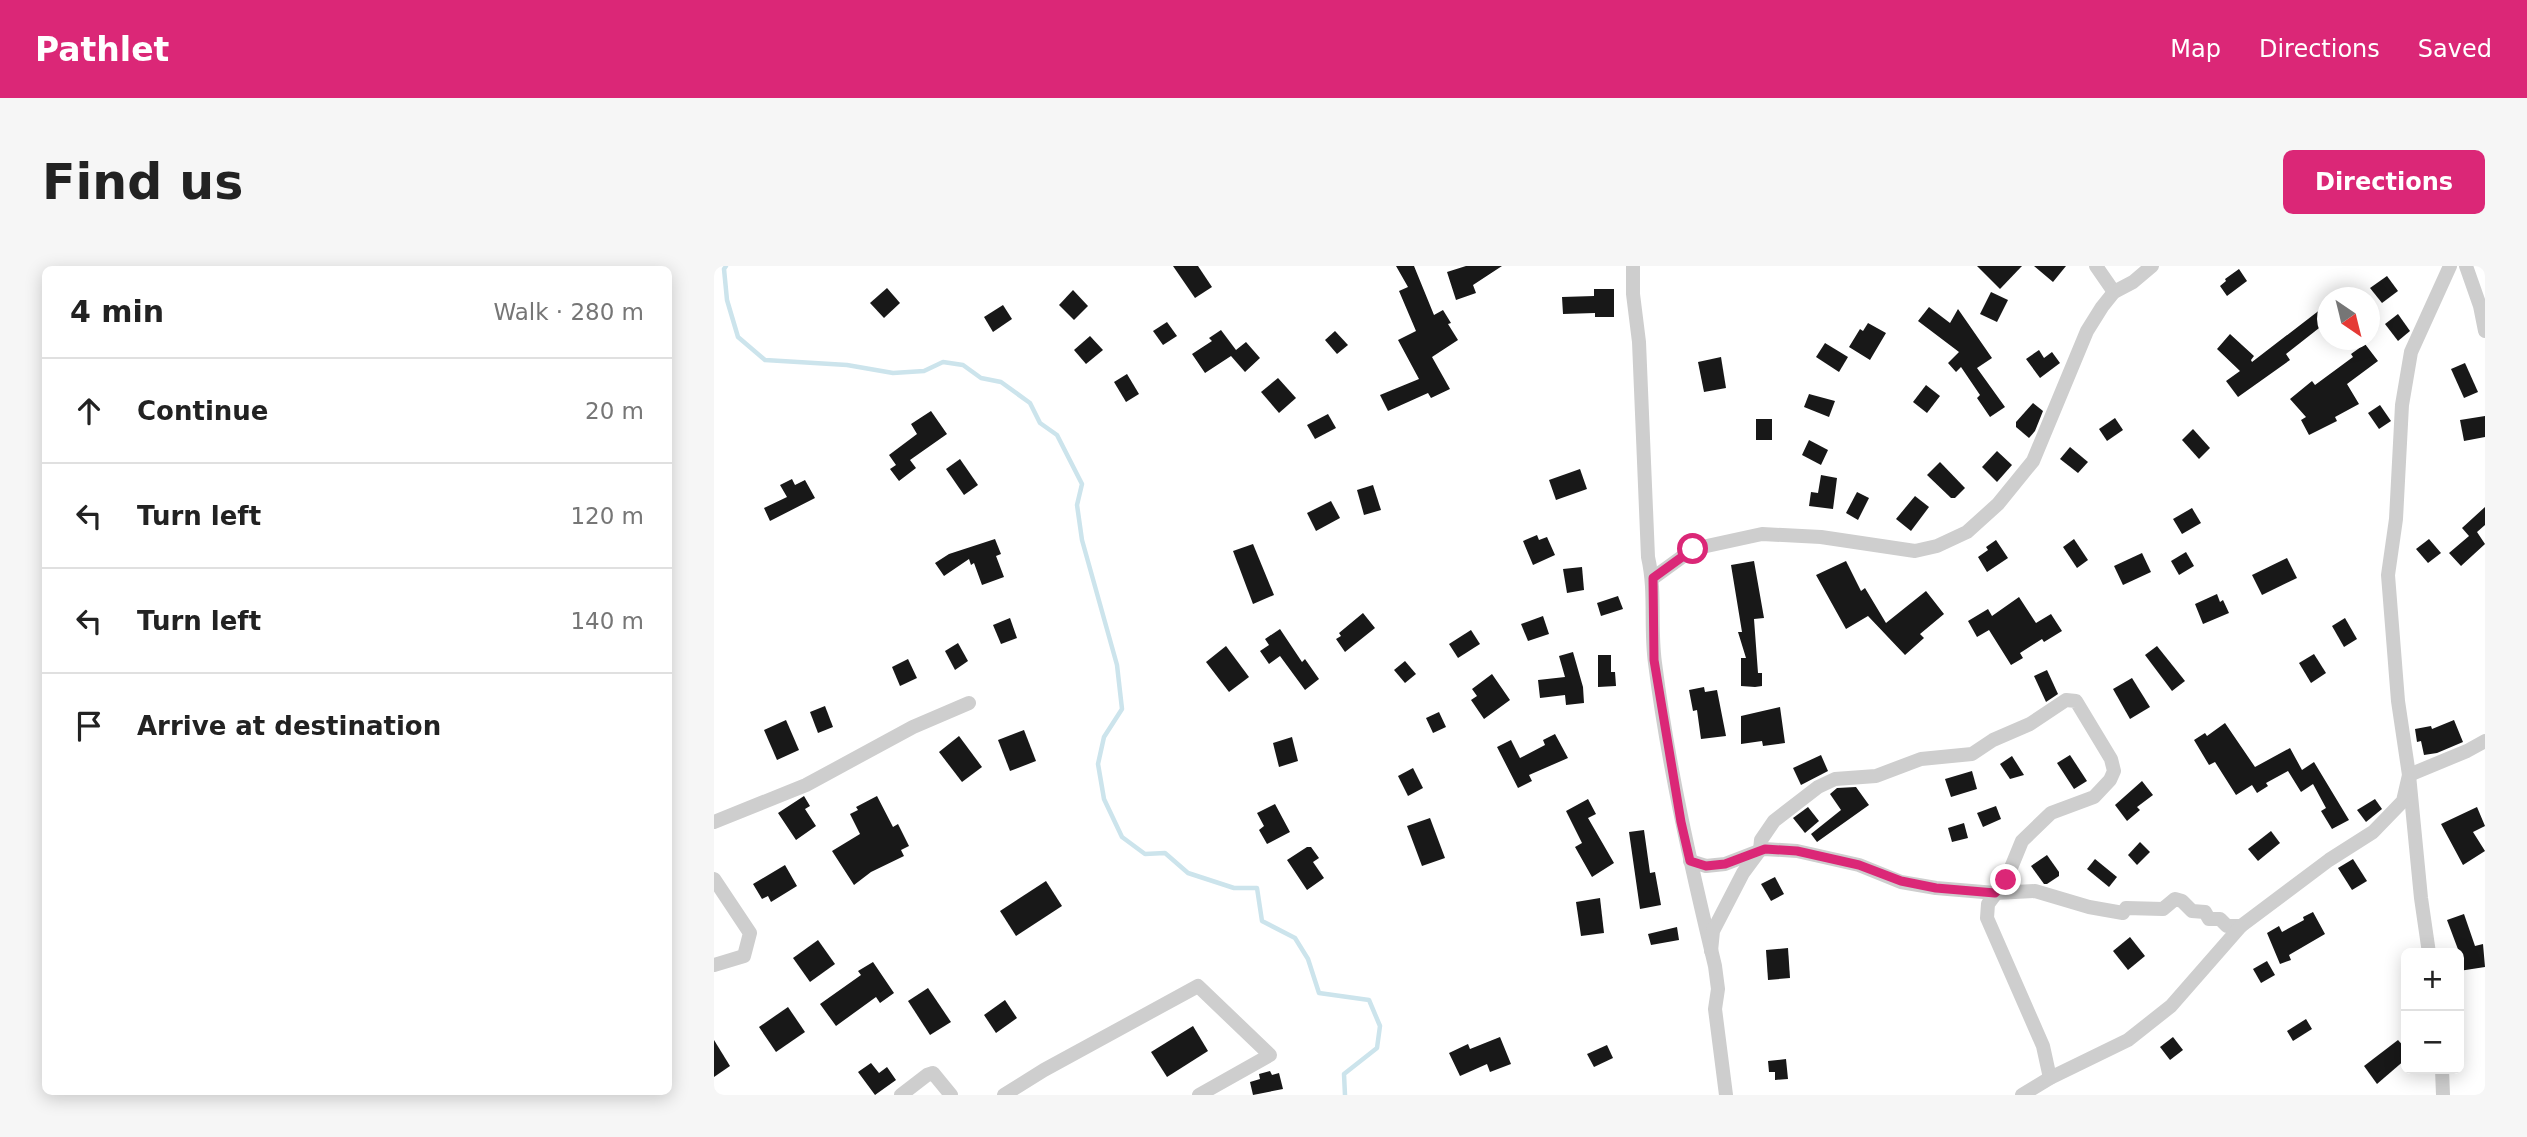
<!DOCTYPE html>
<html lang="en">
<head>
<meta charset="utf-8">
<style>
  :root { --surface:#fff; --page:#f6f6f6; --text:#222; --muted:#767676; --line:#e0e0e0; --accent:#db2777 }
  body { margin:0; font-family:"DejaVu Sans",sans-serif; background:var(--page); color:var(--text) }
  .controls { position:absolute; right:21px; bottom:21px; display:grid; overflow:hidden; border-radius:10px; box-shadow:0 4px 18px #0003 }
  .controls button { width:63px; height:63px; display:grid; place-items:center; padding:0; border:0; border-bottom:2px solid var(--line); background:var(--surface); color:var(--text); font:35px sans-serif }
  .compass { position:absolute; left:1603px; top:21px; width:63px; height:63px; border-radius:50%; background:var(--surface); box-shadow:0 4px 18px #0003; rotate:145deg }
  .stop { position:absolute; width:21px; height:21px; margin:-16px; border:5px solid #db2777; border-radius:50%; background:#fff }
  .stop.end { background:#db2777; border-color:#fff; box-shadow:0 2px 7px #0008 }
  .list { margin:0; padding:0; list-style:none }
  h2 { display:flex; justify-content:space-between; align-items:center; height:91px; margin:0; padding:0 28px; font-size:30px }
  h2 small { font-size:23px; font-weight:400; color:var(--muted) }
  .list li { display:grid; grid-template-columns:46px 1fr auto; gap:21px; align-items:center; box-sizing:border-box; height:105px; padding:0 28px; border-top:2px solid var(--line) }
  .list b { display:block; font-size:26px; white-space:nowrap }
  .list em { font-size:23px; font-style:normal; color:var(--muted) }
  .icon { flex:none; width:38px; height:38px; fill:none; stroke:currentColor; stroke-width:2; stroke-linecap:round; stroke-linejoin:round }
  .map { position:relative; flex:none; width:1771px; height:829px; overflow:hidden; border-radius:10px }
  header { display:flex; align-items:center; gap:42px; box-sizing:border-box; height:98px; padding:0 35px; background:var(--accent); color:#fff }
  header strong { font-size:33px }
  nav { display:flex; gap:38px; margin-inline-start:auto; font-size:24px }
  .intro { display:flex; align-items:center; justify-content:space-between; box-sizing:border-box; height:168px; padding:0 42px }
  h1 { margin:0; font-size:49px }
  .button { padding:18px 32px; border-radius:10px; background:var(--accent); color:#fff; font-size:24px; font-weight:700 }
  main { display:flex; gap:42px; padding:0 42px }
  aside { flex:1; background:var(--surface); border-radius:10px; box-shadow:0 4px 18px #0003 }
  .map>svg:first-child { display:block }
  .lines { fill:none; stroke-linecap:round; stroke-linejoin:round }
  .stream { stroke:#cce4ec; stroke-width:4.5 }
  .building { fill:#181818 }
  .minor { stroke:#cecece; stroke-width:14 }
  .route { stroke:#db2777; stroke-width:9 }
</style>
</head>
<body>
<header>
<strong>Pathlet</strong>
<nav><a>Map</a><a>Directions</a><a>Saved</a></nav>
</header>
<div class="intro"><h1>Find us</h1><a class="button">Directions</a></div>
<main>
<aside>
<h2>4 min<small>Walk · 280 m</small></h2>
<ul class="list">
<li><svg class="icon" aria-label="ahead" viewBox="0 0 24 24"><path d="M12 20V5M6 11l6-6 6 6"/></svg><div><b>Continue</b></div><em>20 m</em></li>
<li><svg class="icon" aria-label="left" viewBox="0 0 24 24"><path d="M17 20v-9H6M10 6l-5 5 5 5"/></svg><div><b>Turn left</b></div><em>120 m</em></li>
<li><svg class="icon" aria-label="left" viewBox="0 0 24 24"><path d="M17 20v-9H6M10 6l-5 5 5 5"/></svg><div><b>Turn left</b></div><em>140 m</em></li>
<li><svg class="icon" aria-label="arrive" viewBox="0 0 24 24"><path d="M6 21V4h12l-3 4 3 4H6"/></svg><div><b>Arrive at destination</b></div></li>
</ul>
</aside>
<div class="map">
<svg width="1771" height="829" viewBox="0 0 1771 829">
  <rect width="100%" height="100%" fill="#fff"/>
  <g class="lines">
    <path class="stream" d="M 12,0 L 10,3 L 13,34 L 24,71 L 51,94 L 133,99 L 179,107 L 210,105 L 229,96 L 249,99 L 267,112 L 287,116 L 316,137 L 326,157 L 343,169 L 368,218 L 363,239 L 368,274 L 403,399 L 408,443 L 390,471 L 384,498 L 390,533 L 408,571 L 431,588 L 451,587 L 474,607 L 520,622 L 543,622 L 548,655 L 581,672 L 594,693 L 605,727 L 655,734 L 666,760 L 663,782 L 630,808 L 631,829"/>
  </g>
  <g class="building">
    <path d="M 459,0 L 484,0 L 498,21 L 481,32 Z"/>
    <path d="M 682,0 L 700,0 L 720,49 L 729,44 L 737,57 L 734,58 L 744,74 L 718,91 L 736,123 L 717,132 L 714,127 L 674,145 L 666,129 L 705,113 L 684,74 L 702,65 L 685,25 L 694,21 Z"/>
    <path d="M 752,0 L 788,0 L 759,19 L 762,27 L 742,34 L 733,6 Z"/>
    <path d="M 1263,0 L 1308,0 L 1286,23 Z"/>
    <path d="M 1320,0 L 1352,0 L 1339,16 Z"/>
    <path d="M 1525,3 L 1533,15 L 1513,30 L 1506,20 L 1512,15 L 1511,13 Z"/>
    <path d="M 1673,10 L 1684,25 L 1668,37 L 1656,22 Z"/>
    <path d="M 173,22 L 186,37 L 170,52 L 156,37 Z"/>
    <path d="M 880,23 L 900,23 L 900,51 L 881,51 L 881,47 L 849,48 L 848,31 L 880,30 Z"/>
    <path d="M 359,24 L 374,40 L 360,54 L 345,39 Z"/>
    <path d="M 1277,26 L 1294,34 L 1283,56 L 1266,48 Z"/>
    <path d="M 289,39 L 298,53 L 279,66 L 270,51 Z"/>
    <path d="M 1215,41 L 1236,57 L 1244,43 L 1278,92 L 1263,102 L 1291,141 L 1276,151 L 1263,132 L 1266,129 L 1247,101 L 1242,106 L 1234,97 L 1245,86 L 1204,55 Z"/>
    <path d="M 1607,43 L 1614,55 L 1572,88 L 1576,94 L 1524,131 L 1512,115 L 1526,105 L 1503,83 L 1516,68 L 1540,90 L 1537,94 L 1538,96 Z"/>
    <path d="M 1684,48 L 1696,65 L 1684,75 L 1671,58 Z"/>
    <path d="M 453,56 L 463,70 L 449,79 L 439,65 Z"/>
    <path d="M 1154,57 L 1172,67 L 1156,94 L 1135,81 L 1146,63 L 1149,65 Z"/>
    <path d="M 507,64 L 522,84 L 532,76 L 546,92 L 531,106 L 517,90 L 491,107 L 478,88 L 498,75 L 495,72 Z"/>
    <path d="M 621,65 L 634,79 L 623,88 L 611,74 Z"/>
    <path d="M 376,70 L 389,84 L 372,98 L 360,84 Z"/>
    <path d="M 1111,77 L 1134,91 L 1125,106 L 1102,91 Z"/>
    <path d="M 1651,78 L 1664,95 L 1633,118 L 1645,138 L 1621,151 L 1623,155 L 1595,169 L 1587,154 L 1592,151 L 1576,133 L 1598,115 L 1601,119 L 1639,91 L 1637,88 Z"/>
    <path d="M 1325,84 L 1330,92 L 1338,86 L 1346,97 L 1326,112 L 1312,93 Z"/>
    <path d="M 1007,91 L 1012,122 L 990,126 L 984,96 Z"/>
    <path d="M 1751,97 L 1764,126 L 1750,132 L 1737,103 Z"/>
    <path d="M 413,108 L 425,128 L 412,136 L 400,116 Z"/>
    <path d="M 564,112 L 582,132 L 565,147 L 547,126 Z"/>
    <path d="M 1212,119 L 1226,130 L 1213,147 L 1199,136 Z"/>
    <path d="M 1095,128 L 1121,135 L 1115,151 L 1090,141 Z"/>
    <path d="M 1319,137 L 1329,145 L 1321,165 L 1315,172 L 1302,161 L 1302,156 Z"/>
    <path d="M 1666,139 L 1677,155 L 1665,163 L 1654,147 Z"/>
    <path d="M 217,145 L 233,168 L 196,194 L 202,202 L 185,215 L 176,203 L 182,199 L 175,189 L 203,168 L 197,158 Z"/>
    <path d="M 614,148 L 622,162 L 601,173 L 593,159 Z"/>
    <path d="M 1771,150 L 1771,171 L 1750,175 L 1746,154 Z"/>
    <path d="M 1401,152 L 1409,164 L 1393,175 L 1385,163 Z"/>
    <rect x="1042" y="153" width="16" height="21"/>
    <path d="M 1479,163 L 1496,182 L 1485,193 L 1468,174 Z"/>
    <path d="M 1095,174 L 1114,184 L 1107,199 L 1088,189 Z"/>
    <path d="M 1356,181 L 1374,196 L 1364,207 L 1346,193 Z"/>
    <path d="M 1283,185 L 1298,199 L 1283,216 L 1268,201 Z"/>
    <path d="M 246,193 L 264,219 L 250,229 L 232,203 Z"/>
    <path d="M 1226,196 L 1251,222 L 1241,232 L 1237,232 L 1213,209 Z"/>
    <path d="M 866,203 L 873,223 L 842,234 L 835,214 Z"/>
    <path d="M 1107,209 L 1123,212 L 1119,243 L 1095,240 L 1097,226 L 1104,227 Z"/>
    <path d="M 78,213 L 81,219 L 91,214 L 101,232 L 56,255 L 50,242 L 73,231 L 66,219 Z"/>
    <path d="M 659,219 L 667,244 L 650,249 L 643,224 Z"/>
    <path d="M 1143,226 L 1155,232 L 1144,254 L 1132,247 Z"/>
    <path d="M 1201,230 L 1215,241 L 1197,265 L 1182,253 Z"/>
    <path d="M 617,235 L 626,252 L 602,265 L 593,247 Z"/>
    <path d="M 1771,241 L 1771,259 L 1763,266 L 1771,278 L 1747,300 L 1735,287 L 1755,270 L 1748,262 Z"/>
    <path d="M 1478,242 L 1487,257 L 1468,268 L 1459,253 Z"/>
    <path d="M 823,269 L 825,274 L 833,271 L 841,289 L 819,299 L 809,275 Z"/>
    <path d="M 281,273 L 287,288 L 282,290 L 290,311 L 268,319 L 260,297 L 257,299 L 255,293 L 230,310 L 221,297 L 235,288 Z"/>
    <path d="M 1360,273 L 1374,294 L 1363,302 L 1349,281 Z"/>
    <path d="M 1715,273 L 1727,287 L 1714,297 L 1702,283 Z"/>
    <path d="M 1282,274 L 1294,292 L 1273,306 L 1264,291 L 1274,284 L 1272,281 Z"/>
    <path d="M 539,278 L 560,329 L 539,338 L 519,285 Z"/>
    <path d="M 1472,286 L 1480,300 L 1465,309 L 1457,295 Z"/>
    <path d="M 1428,287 L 1437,306 L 1409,319 L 1400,300 Z"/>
    <path d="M 1573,292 L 1583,312 L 1548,329 L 1538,309 Z"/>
    <path d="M 1040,295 L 1050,352 L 1040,353 L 1044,407 L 1048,407 L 1048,420 L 1041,421 L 1027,420 L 1027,392 L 1032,392 L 1024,366 L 1028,366 L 1017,299 Z"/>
    <path d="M 1132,295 L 1147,325 L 1151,322 L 1172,357 L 1212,325 L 1230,348 L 1206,368 L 1210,372 L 1191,389 L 1154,350 L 1132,363 L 1102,309 Z"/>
    <path d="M 868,301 L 870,324 L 853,327 L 849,303 Z"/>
    <path d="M 1503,328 L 1506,336 L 1509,334 L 1515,347 L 1489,358 L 1481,338 Z"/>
    <path d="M 904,330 L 909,343 L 887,350 L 883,337 Z"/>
    <path d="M 1305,331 L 1322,357 L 1337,348 L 1348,365 L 1330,376 L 1328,373 L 1306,387 L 1309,392 L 1297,399 L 1275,364 L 1263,371 L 1254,355 L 1274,343 L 1278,350 Z"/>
    <path d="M 649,347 L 661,362 L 631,386 L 622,373 L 627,370 L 625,367 Z"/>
    <path d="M 829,350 L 835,368 L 814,375 L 807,358 Z"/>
    <path d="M 296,352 L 303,372 L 287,378 L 279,359 Z"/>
    <path d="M 1631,352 L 1643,373 L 1630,381 L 1618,360 Z"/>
    <path d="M 566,363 L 588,396 L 591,393 L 605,413 L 591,424 L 566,390 L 555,398 L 546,385 L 555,379 L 551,373 Z"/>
    <path d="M 757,364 L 766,378 L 744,392 L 735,378 Z"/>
    <path d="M 244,377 L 254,395 L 241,404 L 231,385 Z"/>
    <path d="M 512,380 L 535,411 L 515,426 L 492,396 Z"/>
    <path d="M 1443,380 L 1471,415 L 1458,425 L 1431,389 Z"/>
    <path d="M 859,386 L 869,421 L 870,437 L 852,439 L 851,429 L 826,432 L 824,414 L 851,411 L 845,390 Z"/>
    <path d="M 1600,388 L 1612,407 L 1597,417 L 1585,397 Z"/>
    <path d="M 884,389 L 897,389 L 897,406 L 901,406 L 902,420 L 884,421 Z"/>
    <path d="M 194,393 L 203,412 L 186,420 L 178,401 Z"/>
    <path d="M 691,395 L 702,408 L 691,417 L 680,404 Z"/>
    <path d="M 1333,404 L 1344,428 L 1332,436 L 1320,410 Z"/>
    <path d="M 778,408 L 796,434 L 770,453 L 757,434 L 763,430 L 758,423 Z"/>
    <path d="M 1418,412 L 1436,441 L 1416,453 L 1399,423 Z"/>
    <path d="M 990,421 L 991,426 L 1003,424 L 1012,470 L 987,473 L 983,444 L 979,445 L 975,424 Z"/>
    <path d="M 111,440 L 119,461 L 104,467 L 96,446 Z"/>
    <path d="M 1066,441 L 1071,477 L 1049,480 L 1048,475 L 1027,478 L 1027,450 Z"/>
    <path d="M 725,446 L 732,461 L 719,467 L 712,452 Z"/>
    <path d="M 72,454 L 85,484 L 63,494 L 50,464 Z"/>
    <path d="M 1740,454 L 1749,476 L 1723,487 L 1710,489 L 1707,475 L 1703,476 L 1701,463 L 1717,460 L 1718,463 Z"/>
    <path d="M 1511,457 L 1541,501 L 1576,482 L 1588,504 L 1600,496 L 1635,554 L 1618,563 L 1607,545 L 1612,542 L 1599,518 L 1587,526 L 1574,505 L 1552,517 L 1554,520 L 1543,527 L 1538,519 L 1522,529 L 1501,496 L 1495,499 L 1480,474 L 1491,467 L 1493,470 Z"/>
    <path d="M 310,464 L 322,495 L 296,505 L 284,474 Z"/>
    <path d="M 841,468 L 854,492 L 815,509 L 818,515 L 804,522 L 783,481 L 797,474 L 806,492 L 831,479 L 829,474 Z"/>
    <path d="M 245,470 L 268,501 L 248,516 L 225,486 Z"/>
    <path d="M 578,471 L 584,495 L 565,501 L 559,477 Z"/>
    <path d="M 1107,489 L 1114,505 L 1087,519 L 1079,502 Z"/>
    <path d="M 1356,489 L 1373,515 L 1360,523 L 1343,497 Z"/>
    <path d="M 1298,490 L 1310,509 L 1296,513 L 1286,498 Z"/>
    <path d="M 699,502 L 709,522 L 694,530 L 684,510 Z"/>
    <path d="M 1258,505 L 1263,523 L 1237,531 L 1231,513 Z"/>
    <path d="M 1428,515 L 1439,529 L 1423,541 L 1426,544 L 1413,555 L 1401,539 Z"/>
    <path d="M 1142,521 L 1155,539 L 1103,576 L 1097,568 L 1127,544 L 1116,528 L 1123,522 Z"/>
    <path d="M 90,530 L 96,540 L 91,543 L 102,560 L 82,574 L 64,547 Z"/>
    <path d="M 163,530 L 179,561 L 184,558 L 195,580 L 187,584 L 190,590 L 157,606 L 140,619 L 118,585 L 146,568 L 136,548 L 144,544 L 142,541 Z"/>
    <path d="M 874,533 L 882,548 L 874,552 L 900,597 L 878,611 L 861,581 L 868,577 L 852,545 Z"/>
    <path d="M 1661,533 L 1668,543 L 1652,556 L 1643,544 Z"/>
    <path d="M 561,538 L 576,566 L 553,578 L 545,564 L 550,560 L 543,547 Z"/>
    <path d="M 1282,540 L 1287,553 L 1269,561 L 1263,547 Z"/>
    <path d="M 1094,541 L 1105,555 L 1091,567 L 1079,552 Z"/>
    <path d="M 1763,541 L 1771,560 L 1759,566 L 1771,585 L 1749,599 L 1727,558 Z"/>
    <path d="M 716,552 L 731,592 L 708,600 L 693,560 Z"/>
    <path d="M 1250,557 L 1254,572 L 1238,576 L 1234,562 Z"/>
    <path d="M 930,564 L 936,607 L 941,606 L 947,639 L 926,643 L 915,566 Z"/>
    <path d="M 1557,565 L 1566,577 L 1544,595 L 1534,583 Z"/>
    <path d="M 1426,576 L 1436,586 L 1423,599 L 1414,589 Z"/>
    <path d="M 593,581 L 597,581 L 605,592 L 599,596 L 610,612 L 593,624 L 573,594 Z"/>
    <path d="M 1333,589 L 1345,606 L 1345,610 L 1333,618 L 1330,618 L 1317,600 Z"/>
    <path d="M 1381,593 L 1403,611 L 1395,621 L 1373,603 Z"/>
    <path d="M 1639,593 L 1653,615 L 1638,624 L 1624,602 Z"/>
    <path d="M 71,599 L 83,620 L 57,636 L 54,630 L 48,633 L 39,618 Z"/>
    <path d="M 1061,611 L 1070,628 L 1057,635 L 1047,618 Z"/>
    <path d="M 332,615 L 348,640 L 302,670 L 286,645 Z"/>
    <path d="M 886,632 L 890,667 L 867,670 L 862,636 Z"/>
    <path d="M 1599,646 L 1611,668 L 1575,689 L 1577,694 L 1566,698 L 1553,667 L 1565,660 L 1568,666 L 1590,654 L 1589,651 Z"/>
    <path d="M 1750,648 L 1761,680 L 1769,678 L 1771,701 L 1745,705 L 1745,686 L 1733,654 Z"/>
    <path d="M 963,661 L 965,674 L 937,679 L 934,668 Z"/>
    <path d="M 1416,671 L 1431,690 L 1414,704 L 1399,685 Z"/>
    <path d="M 104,674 L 121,698 L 96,716 L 79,692 Z"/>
    <path d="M 1074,682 L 1076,712 L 1054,714 L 1052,684 Z"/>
    <path d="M 1553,695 L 1561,709 L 1547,717 L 1539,703 Z"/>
    <path d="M 159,696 L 180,727 L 166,737 L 162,731 L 122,760 L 106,738 L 147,709 L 144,705 Z"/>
    <path d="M 214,722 L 237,756 L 216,769 L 194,735 Z"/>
    <path d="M 291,734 L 303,752 L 282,767 L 270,749 Z"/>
    <path d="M 74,741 L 91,766 L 62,786 L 45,761 Z"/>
    <path d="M 1592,753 L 1598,763 L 1579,775 L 1573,765 Z"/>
    <path d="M 479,760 L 494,785 L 453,811 L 437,786 Z"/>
    <path d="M 786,771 L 797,798 L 776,806 L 773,798 L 746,810 L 735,787 L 754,778 L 756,783 Z"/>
    <path d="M 1459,771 L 1469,784 L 1456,794 L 1446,781 Z"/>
    <path d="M 0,774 L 16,800 L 0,811 Z"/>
    <path d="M 1684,774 L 1692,783 L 1692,793 L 1663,818 L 1650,800 Z"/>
    <path d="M 893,779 L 899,792 L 880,801 L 873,788 Z"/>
    <path d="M 1072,793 L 1074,813 L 1061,814 L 1061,806 L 1055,806 L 1054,795 Z"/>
    <path d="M 157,797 L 165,807 L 173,801 L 182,814 L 161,829 L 144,806 Z"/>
    <path d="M 556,805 L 558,809 L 565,807 L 569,823 L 539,829 L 536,816 L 546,813 L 545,808 Z"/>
  </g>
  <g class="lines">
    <g class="minor">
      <path d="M 919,0 L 919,28 L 925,76 L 934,291 C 942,326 936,361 941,397 C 954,499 977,600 1001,700 L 1004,723 L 1001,743 L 1012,829"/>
      <path d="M 1382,0 L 1400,26"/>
      <path d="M 1752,0 L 1766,40 L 1771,65"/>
      <path d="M 939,312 L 979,283 L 1048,268 L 1107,271 L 1201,285 L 1223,280 L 1253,266 L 1284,238 L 1319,195 L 1373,65 L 1388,41 L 1400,26 L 1419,16 L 1438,0"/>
      <path d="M 0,556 L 92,519 L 199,461 L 255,437"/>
      <path d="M 976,595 L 992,600 L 1011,598 L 1050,583 L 1083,585 L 1145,599 L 1187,616 L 1222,622 L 1281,627 L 1321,625 L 1375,641 L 1409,647 L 1412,642 L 1449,643 L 1461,633 L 1468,635 L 1478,645 L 1491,646 L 1495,653 L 1506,653 L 1513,660 L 1527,660"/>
      <path d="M 0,613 L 36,667 L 30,690 L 0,699"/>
      <path d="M 997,685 L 999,665 L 1029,607 L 1046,584 L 1047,574 L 1060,555 L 1104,521 L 1121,513 L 1162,510 L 1207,493 L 1258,488 L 1279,474 L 1316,458 L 1352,434 L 1362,435 L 1397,493 L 1400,505 L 1396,514 L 1380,531 L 1337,547 L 1308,575 L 1292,614 L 1274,638 L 1273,652 L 1329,780 L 1336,812"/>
      <path d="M 1715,687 L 1707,632 L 1695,509 L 1684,435 L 1674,309 L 1682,253 L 1688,139 L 1697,86 L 1736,0"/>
      <path d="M 1728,803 L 1729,829"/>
      <path d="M 187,829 L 213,809 L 219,807 L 237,829"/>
      <path d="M 290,829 L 330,804 L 484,720 L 556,789 L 485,829"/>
      <path d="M 1308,829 L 1336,812 L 1414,774 L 1457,740 L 1527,660 L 1615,594 L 1659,566 L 1689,535 L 1695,509 L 1753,485 L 1771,475"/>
    </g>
  </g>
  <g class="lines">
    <path class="route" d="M 979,283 L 939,312 L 940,394 L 967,556 L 976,595 L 992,600 L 1011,598 L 1051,583 L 1083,585 L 1145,599 L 1187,615 L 1222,622 L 1281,627 L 1292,614"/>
  </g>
</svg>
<div class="controls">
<button>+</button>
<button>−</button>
</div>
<svg class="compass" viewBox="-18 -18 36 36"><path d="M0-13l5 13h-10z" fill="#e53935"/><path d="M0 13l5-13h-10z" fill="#767676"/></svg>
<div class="stop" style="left:979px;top:283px"></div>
<div class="stop end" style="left:1292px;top:614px"></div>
</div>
</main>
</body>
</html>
